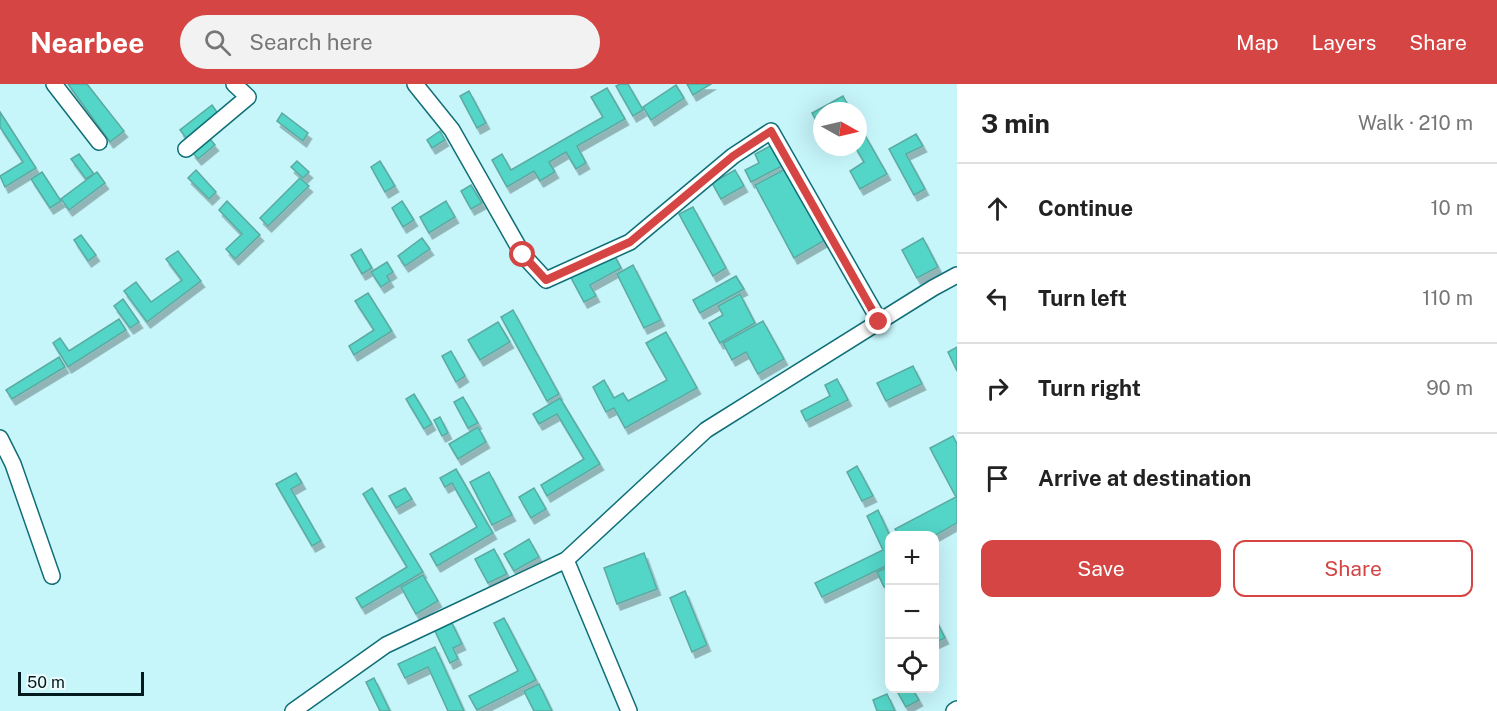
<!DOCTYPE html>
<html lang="en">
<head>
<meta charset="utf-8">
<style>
  :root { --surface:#fff; --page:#f2f2f2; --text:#222; --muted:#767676; --line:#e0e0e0; --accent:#d44543 }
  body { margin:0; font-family:"Public Sans",sans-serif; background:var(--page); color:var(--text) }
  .controls { position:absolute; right:18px; bottom:18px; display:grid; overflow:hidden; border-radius:12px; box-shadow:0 6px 24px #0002 }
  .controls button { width:54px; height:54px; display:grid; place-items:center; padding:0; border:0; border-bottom:2px solid var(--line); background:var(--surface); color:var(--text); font:30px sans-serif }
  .compass { position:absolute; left:813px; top:18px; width:54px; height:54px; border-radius:50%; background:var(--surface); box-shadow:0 6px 24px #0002; rotate:98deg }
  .scale { position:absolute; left:18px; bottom:15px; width:126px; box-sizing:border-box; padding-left:6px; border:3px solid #011a1d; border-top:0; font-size:16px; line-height:21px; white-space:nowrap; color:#011a1d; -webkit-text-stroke:4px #ecfcfd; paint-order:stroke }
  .stop { position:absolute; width:18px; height:18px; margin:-14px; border:4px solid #d44543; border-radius:50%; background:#fff }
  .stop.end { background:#d44543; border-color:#fff; box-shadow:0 2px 6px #0008 }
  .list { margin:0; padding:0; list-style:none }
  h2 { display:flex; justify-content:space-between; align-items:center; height:78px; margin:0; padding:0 24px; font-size:26px }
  h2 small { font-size:20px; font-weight:400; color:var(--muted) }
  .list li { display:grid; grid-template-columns:39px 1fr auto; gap:18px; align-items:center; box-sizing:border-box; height:90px; padding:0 24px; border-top:2px solid var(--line) }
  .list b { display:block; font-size:22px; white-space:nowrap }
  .list em { font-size:20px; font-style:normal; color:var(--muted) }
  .actions { display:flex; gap:12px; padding:18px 24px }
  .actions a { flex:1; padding:14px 0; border:2px solid var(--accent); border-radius:12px; text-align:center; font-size:21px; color:var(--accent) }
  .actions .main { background:var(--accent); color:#fff }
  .icon { flex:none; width:33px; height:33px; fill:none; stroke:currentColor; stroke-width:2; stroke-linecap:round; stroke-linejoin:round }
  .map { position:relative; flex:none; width:957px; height:627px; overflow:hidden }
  header { display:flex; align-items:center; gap:36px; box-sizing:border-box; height:84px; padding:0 30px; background:var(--accent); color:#fff }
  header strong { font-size:28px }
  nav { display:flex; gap:33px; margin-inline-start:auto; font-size:21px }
  .search { width:420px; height:54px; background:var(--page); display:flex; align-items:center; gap:15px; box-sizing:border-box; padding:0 21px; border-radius:33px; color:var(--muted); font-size:22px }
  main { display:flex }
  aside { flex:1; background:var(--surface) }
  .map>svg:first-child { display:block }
  .building { fill:#52d5c7; stroke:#5baaa1; stroke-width:1.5; filter:url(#shadow) }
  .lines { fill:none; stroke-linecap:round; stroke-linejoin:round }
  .street-casing { stroke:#106e77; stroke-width:18 }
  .street { stroke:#fff; stroke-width:15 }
  .route { stroke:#d44543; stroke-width:8 }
</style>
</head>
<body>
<header>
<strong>Nearbee</strong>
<div class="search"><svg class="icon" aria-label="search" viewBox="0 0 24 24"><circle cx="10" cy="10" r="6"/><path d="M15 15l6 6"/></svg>Search here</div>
<nav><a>Map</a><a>Layers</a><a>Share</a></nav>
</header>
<main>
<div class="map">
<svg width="957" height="627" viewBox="0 0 957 627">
  <defs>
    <filter id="shadow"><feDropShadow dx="3.5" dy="6" stdDeviation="0" flood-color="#0004"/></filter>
  </defs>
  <rect width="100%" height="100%" fill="#c6f5fa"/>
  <g class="building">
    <path d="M 68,0 L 87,0 L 124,47 L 110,58 Z"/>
    <path d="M 620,0 L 628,0 L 643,26 L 633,32 L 616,2 Z"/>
    <path d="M 687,0 L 711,0 L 693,11 Z"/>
    <path d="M 676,1 L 684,14 L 651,36 L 643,23 Z"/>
    <path d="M 607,4 L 625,35 L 577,62 L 586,79 L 576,85 L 566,68 L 549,78 L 555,88 L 540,97 L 534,87 L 507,103 L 492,76 L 502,70 L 511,86 L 603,33 L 591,13 Z"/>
    <path d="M 469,7 L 486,39 L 477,44 L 460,12 Z"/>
    <path d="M 843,12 L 851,27 L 822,27 L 822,40 L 819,42 L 812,29 Z"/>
    <path d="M 212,21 L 219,31 L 187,55 L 180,46 Z"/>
    <path d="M 0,28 L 36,84 L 5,103 L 0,92 L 23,78 L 0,43 Z"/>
    <path d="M 282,29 L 308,49 L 303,57 L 277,37 Z"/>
    <path d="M 858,39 L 887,90 L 860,105 L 850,87 L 864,78 L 855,63 L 858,63 Z"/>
    <path d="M 440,47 L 445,56 L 432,64 L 427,56 Z"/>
    <path d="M 916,50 L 923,62 L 906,70 L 925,105 L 914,111 L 889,65 Z"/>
    <path d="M 210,55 L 215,61 L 198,75 L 192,68 Z"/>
    <path d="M 776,59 L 786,80 L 751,98 L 745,86 L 759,79 L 755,70 Z"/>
    <path d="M 79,70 L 94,90 L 86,95 L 71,75 Z"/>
    <path d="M 297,77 L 309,88 L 303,94 L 291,83 Z"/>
    <path d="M 380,77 L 395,102 L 385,108 L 371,83 Z"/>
    <path d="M 789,83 L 827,155 L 794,174 L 755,101 Z"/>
    <path d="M 196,86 L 216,108 L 209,115 L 188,94 Z"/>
    <path d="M 735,86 L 744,102 L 721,115 L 712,99 Z"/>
    <path d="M 42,88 L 61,117 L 50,124 L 31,95 Z"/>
    <path d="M 97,88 L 105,99 L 69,126 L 61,115 Z"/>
    <path d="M 300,94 L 309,102 L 268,142 L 260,134 Z"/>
    <path d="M 471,101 L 482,119 L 471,125 L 461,107 Z"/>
    <path d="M 227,117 L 260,151 L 235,175 L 226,165 L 242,150 L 219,126 Z"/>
    <path d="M 402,117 L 414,136 L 403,143 L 392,124 Z"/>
    <path d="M 446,117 L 455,133 L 429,149 L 420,133 Z"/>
    <path d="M 693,123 L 726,184 L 713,192 L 679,130 Z"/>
    <path d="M 81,151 L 96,171 L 88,177 L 74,156 Z"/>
    <path d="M 422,154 L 430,165 L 405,182 L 398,172 Z"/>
    <path d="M 923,154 L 938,183 L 917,194 L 902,166 Z"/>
    <path d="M 361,165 L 372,184 L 362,190 L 351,171 Z"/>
    <path d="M 178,167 L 201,197 L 147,238 L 124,207 L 136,198 L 151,218 L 182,196 L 166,175 Z"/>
    <path d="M 612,167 L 621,184 L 590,201 L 596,212 L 584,218 L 569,190 Z"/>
    <path d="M 387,178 L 393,188 L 387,192 L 390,197 L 381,203 L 371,188 Z"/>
    <path d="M 633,181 L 661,236 L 644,244 L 617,190 Z"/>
    <path d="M 736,192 L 744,205 L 700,229 L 693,216 Z"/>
    <path d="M 368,209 L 392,247 L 354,271 L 349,262 L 374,246 L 355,217 Z"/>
    <path d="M 740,210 L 755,239 L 720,259 L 709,239 L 723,231 L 718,222 Z"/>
    <path d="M 123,215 L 139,238 L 130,244 L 114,222 Z"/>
    <path d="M 513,226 L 559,310 L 547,317 L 501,233 Z"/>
    <path d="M 119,235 L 126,246 L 68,283 L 53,259 L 60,254 L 69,267 Z"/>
    <path d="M 763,237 L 784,275 L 758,290 L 746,268 L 732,276 L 723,259 Z"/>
    <path d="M 498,238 L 510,258 L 480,276 L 468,256 Z"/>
    <path d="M 666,248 L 697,304 L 625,344 L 614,324 L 606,328 L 593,303 L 604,296 L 614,314 L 623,309 L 628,317 L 667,296 L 646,259 Z"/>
    <path d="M 957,263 L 957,287 L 948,268 Z"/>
    <path d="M 451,267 L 465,292 L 456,298 L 442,272 Z"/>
    <path d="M 59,273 L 65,283 L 12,315 L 6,306 Z"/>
    <path d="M 913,282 L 922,300 L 886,317 L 877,299 Z"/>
    <path d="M 837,295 L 848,316 L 806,337 L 801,327 L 830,312 L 825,301 Z"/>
    <path d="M 414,310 L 432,340 L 424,345 L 406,315 Z"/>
    <path d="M 463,313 L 478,339 L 468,344 L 454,318 Z"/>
    <path d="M 560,314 L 600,380 L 547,412 L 541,401 L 584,375 L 557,330 L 539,340 L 533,330 Z"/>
    <path d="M 440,333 L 448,349 L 442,352 L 434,336 Z"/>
    <path d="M 478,343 L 486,358 L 458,375 L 449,360 Z"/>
    <path d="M 953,352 L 957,360 L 957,439 L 934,452 L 899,452 L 895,445 L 956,413 L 930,364 Z"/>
    <path d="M 857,382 L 873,412 L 862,417 L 847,388 Z"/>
    <path d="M 456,385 L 493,449 L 437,482 L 430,470 L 477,443 L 452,399 L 445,403 L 440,394 Z"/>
    <path d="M 489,388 L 512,431 L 492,441 L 470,398 Z"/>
    <path d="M 296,389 L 302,399 L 291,405 L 321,457 L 312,462 L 276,400 Z"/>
    <path d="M 372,404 L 423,488 L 362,524 L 356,514 L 407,483 L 363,410 Z"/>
    <path d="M 405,404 L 412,415 L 396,424 L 389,412 Z"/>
    <path d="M 534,404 L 546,425 L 531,434 L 519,413 Z"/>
    <path d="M 878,426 L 890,452 L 890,480 L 822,513 L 815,499 L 883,466 L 867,432 Z"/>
    <path d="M 529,455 L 539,473 L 514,487 L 504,470 Z"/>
    <path d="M 494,465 L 507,490 L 488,499 L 475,475 Z"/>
    <path d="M 644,469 L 657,505 L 617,520 L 604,484 Z"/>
    <path d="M 890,482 L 890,500 L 884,503 L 877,488 Z"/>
    <path d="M 423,491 L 438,517 L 416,530 L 401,503 Z"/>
    <path d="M 685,507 L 707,561 L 692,568 L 670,514 Z"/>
    <path d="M 934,532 L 945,554 L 934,559 Z"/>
    <path d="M 504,534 L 536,596 L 477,626 L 469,612 L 518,587 L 494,539 Z"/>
    <path d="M 451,537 L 462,560 L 453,564 L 458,575 L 450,579 L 434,545 Z"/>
    <path d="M 435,563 L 464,627 L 448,627 L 428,583 L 405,594 L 398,580 Z"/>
    <path d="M 374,594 L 390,627 L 380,627 L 366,598 Z"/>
    <path d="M 539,600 L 552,627 L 534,627 L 524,607 Z"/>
    <path d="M 907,604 L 912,604 L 919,616 L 906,623 L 898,609 Z"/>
    <path d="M 887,610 L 895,627 L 877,627 L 873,616 Z"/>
  </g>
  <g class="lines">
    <g class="street-casing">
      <g id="street">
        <path d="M 54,0 L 99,58"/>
        <path d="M 415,0 L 452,46 L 523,171 L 546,196 L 630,158 L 733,72 L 771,47 L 880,238"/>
        <path d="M 186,65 L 248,13 L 234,0"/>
        <path d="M 0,354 L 13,380 L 52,492"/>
        <path d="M 566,476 L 629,627"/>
        <path d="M 293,627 L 386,561 L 566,476 L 706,346 L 933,204 L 957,191"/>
        <path d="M 954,627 L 957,625"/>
      </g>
    </g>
    <use href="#street" class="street"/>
  </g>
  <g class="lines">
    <path class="route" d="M 523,171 L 546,196 L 630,158 L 733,72 L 771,47 L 879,238"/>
  </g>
</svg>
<div class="controls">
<button>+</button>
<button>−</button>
<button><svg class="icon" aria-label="locate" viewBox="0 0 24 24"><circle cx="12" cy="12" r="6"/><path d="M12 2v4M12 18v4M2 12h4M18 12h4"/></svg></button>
</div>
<svg class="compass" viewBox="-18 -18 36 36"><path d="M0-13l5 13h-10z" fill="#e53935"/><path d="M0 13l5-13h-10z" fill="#767676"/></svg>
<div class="scale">50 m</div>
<div class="stop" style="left:523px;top:171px"></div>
<div class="stop end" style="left:879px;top:238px"></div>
</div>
<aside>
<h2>3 min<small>Walk · 210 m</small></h2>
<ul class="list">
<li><svg class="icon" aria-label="ahead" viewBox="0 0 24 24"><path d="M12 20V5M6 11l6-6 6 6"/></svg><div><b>Continue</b></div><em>10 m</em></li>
<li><svg class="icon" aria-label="left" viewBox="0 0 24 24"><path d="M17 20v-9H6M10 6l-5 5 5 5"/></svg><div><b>Turn left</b></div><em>110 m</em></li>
<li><svg class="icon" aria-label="right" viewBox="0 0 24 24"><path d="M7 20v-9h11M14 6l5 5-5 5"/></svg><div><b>Turn right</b></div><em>90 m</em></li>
<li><svg class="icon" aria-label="arrive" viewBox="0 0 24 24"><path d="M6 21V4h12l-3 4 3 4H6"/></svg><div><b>Arrive at destination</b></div></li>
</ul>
<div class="actions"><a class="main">Save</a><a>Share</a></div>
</aside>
</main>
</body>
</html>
